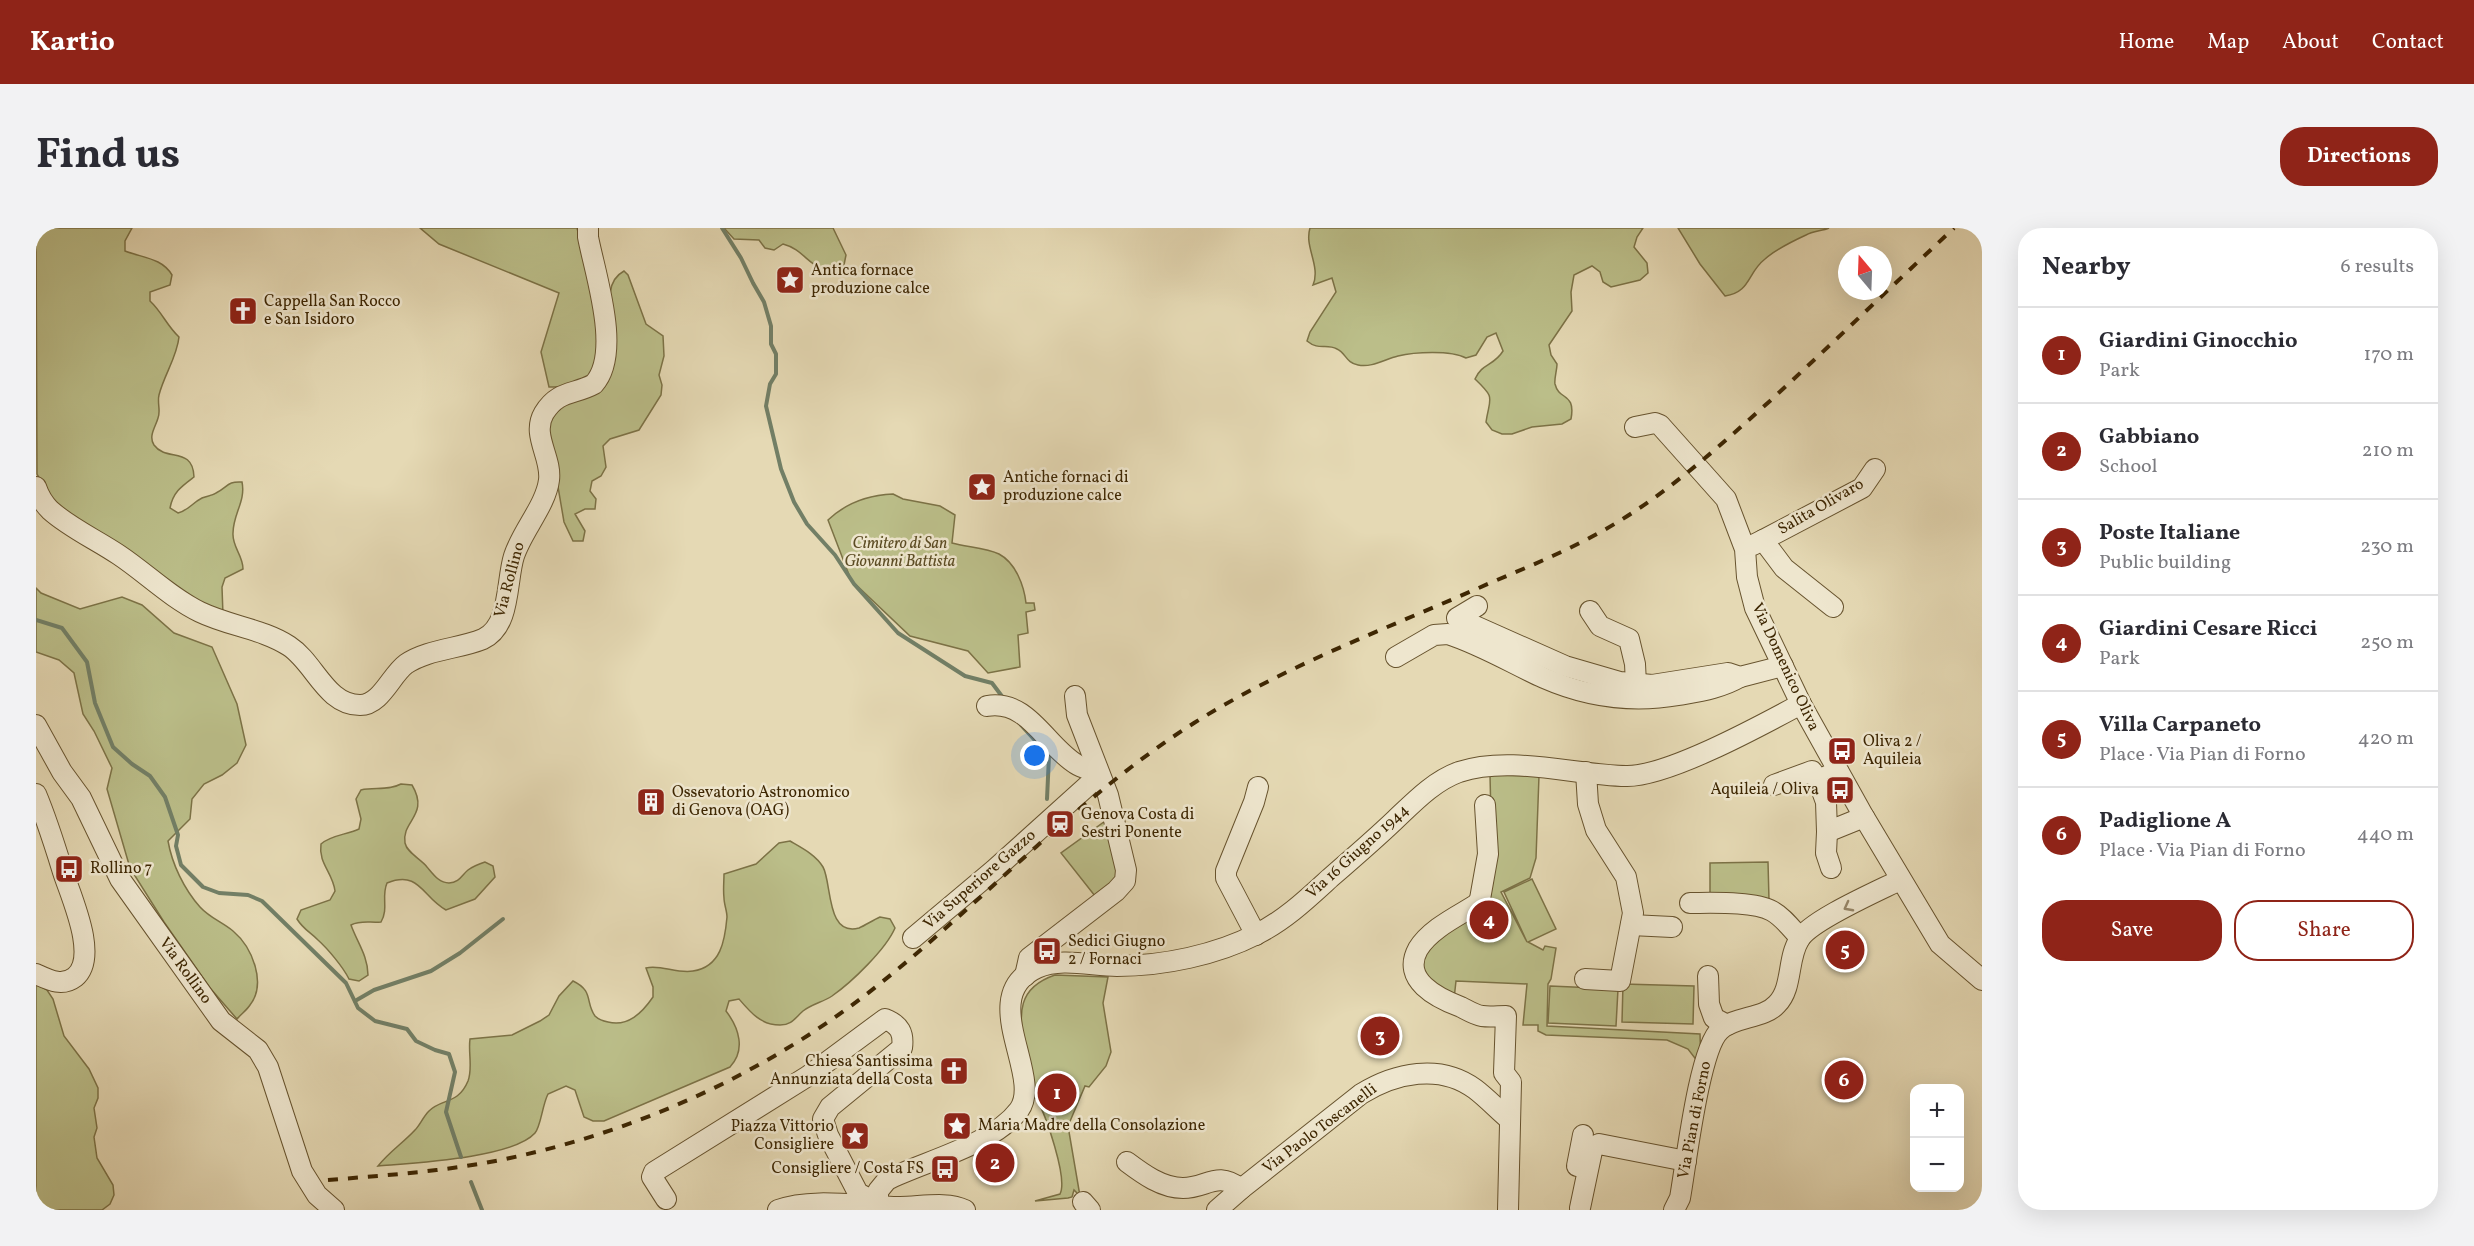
<!DOCTYPE html>
<html lang="en">
<head>
<meta charset="utf-8">
<style>
  :root { --surface:#fff; --page:#f2f2f3; --text:#2b2b33; --muted:#7c7c81; --line:#e1e1e2; --accent:#8f2418 }
  body { margin:0; font-family:Vollkorn,serif; background:var(--page); color:var(--text) }
  .controls { position:absolute; right:18px; bottom:18px; display:grid; overflow:hidden; border-radius:12px; box-shadow:0 6px 24px #0002 }
  .controls button { width:54px; height:54px; display:grid; place-items:center; padding:0; border:0; border-bottom:2px solid var(--line); background:var(--surface); color:var(--text); font:30px sans-serif }
  .compass { position:absolute; left:1802px; top:18px; width:54px; height:54px; border-radius:50%; background:var(--surface); box-shadow:0 6px 24px #0002; rotate:341deg }
  .you { position:absolute; left:999px; top:528px; width:21px; height:21px; margin:-15px; border:4px solid #fff; border-radius:50%; background:#1a73e8; box-shadow:0 0 0 9px #1a73e833 }
  .badge { display:grid; place-items:center; width:39px; height:39px; border-radius:50%; background:var(--accent); color:#fff; font-size:20px; font-weight:700 }
  .pin { position:absolute; translate:-50% -50%; border:3px solid #fff; box-shadow:0 2px 6px #0006 }
  .list { margin:0; padding:0; list-style:none }
  h2 { display:flex; justify-content:space-between; align-items:center; height:78px; margin:0; padding:0 24px; font-size:26px }
  h2 small { font-size:20px; font-weight:400; color:var(--muted) }
  .list li { display:grid; grid-template-columns:39px 1fr auto; gap:18px; align-items:center; box-sizing:border-box; height:96px; padding:0 24px; border-top:2px solid var(--line) }
  .list b { display:block; font-size:22px; white-space:nowrap }
  .list p { margin:0; font-size:20px; white-space:nowrap; color:var(--muted) }
  .list em { font-size:20px; font-style:normal; color:var(--muted) }
  .actions { display:flex; gap:12px; padding:18px 24px }
  .actions a { flex:1; padding:14px 0; border:2px solid var(--accent); border-radius:24px; text-align:center; font-size:21px; color:var(--accent) }
  .actions .main { background:var(--accent); color:#fff }
  .map { position:relative; flex:none; width:1946px; height:982px; overflow:hidden; border-radius:24px }
  header { display:flex; align-items:center; gap:36px; box-sizing:border-box; height:84px; padding:0 30px; background:var(--accent); color:#fff }
  header strong { font-size:28px }
  nav { display:flex; gap:33px; margin-inline-start:auto; font-size:21px }
  .intro { display:flex; align-items:center; justify-content:space-between; box-sizing:border-box; height:144px; padding:0 36px }
  h1 { margin:0; font-size:42px }
  .button { padding:15px 27px; border-radius:24px; background:var(--accent); color:#fff; font-size:21px; font-weight:700 }
  main { display:flex; gap:36px; padding:0 36px }
  aside { flex:1; background:var(--surface); border-radius:24px; box-shadow:0 6px 24px #0002 }
  .map>svg:first-child { display:block }
  .green { fill:#bbbe89; stroke:#7c7246; stroke-width:1.5 }
  .lines { fill:none; stroke-linecap:round; stroke-linejoin:round }
  .stream { stroke:#727f66; stroke-width:4 }
  .minor-casing { stroke:#67532e; stroke-width:22 }
  .minor { stroke:#eee6ce; stroke-width:20 }
  .rail { stroke:#3d2602; stroke-width:4; stroke-dasharray:10 10; stroke-linecap:butt }
  .oneway { stroke:#968668 }
  .labels { text-anchor:middle; dominant-baseline:central; stroke-width:5; stroke-linejoin:round; paint-order:stroke }
  .poi-label { font-size:16px; fill:#3d2602; stroke:#eee6ce; text-anchor:start }
  .street-label { font-size:16px; fill:#3d2602; stroke:#eee6ce }
  .park-label { font-size:16px; font-style:italic; fill:#5c4c24; stroke:#eee6ce }
</style>
</head>
<body>
<header>
<strong>Kartio</strong>
<nav><a>Home</a><a>Map</a><a>About</a><a>Contact</a></nav>
</header>
<div class="intro"><h1>Find us</h1><a class="button">Directions</a></div>
<main>
<div class="map">
<svg width="1946" height="982" viewBox="0 0 1946 982">
  <rect width="100%" height="100%" fill="#e5d9b4"/>
  <filter id="stains"><feTurbulence type="fractalNoise" baseFrequency=".00333" numOctaves="4"/><feColorMatrix values="0 0 0 0 .2 0 0 0 0 .09 0 0 0 0 .02 0 0 0 .5 -.17"/></filter>
  <radialGradient id="worn" r=".72"><stop offset=".6" stop-color="#630" stop-opacity="0"/><stop offset="1" stop-color="#630" stop-opacity=".3"/></radialGradient>
  <g class="green">
    <path d="M 0,0 L 96,0 L 89,13 L 89,23 C 107,30 126,30 136,47 L 134,57 L 114,64 L 114,73 C 126,84 131,98 143,109 C 141,129 128,147 123,167 C 121,175 125,183 122,190 C 120,198 112,208 118,217 C 130,234 157,218 158,249 C 146,258 137,264 134,280 L 142,285 C 153,282 156,275 166,270 C 170,268 176,268 180,265 C 192,259 191,253 206,254 C 210,273 197,286 197,305 C 196,319 207,327 207,341 L 189,350 L 186,359 L 187,387 L 159,377 L 33,288 L 16,272 L 1,246 Z"/>
    <path d="M 384,0 L 541,0 C 550,35 578,119 552,149 C 542,160 527,159 513,159 L 505,124 L 523,65 L 403,16 Z"/>
    <path d="M 688,0 L 797,0 L 810,27 L 808,37 C 775,51 774,23 747,16 L 738,22 L 729,20 L 723,12 L 698,11 Z"/>
    <path d="M 1274,0 L 1607,0 L 1601,9 L 1598,19 L 1611,35 L 1612,45 L 1604,52 L 1575,59 L 1567,54 L 1564,44 L 1556,38 L 1538,47 L 1535,64 L 1536,83 L 1513,117 L 1515,127 L 1521,136 C 1521,142 1518,151 1519,156 C 1523,173 1540,164 1535,191 L 1526,196 L 1496,199 L 1476,206 L 1466,206 L 1456,202 L 1450,194 C 1454,168 1460,171 1439,151 C 1446,135 1458,138 1467,123 L 1460,105 L 1451,109 L 1440,127 L 1430,130 C 1415,122 1378,124 1362,128 C 1349,131 1336,140 1322,137 C 1310,135 1310,125 1301,121 C 1290,115 1283,123 1271,113 L 1274,104 L 1300,64 L 1296,50 L 1277,57 C 1285,38 1268,19 1274,0 Z"/>
    <path d="M 1642,0 L 1793,0 C 1786,3 1777,3 1770,7 C 1757,13 1739,22 1729,31 C 1711,45 1715,64 1689,68 L 1664,36 Z"/>
    <path d="M 588,43 L 592,47 L 610,96 L 627,108 L 628,128 L 623,147 L 626,157 L 625,167 L 603,202 L 574,211 L 567,218 L 570,239 L 565,248 L 556,253 L 554,263 L 560,271 L 559,281 L 549,281 L 539,286 L 549,303 L 547,313 L 537,313 L 528,294 L 512,200 C 521,172 548,170 570,156 C 577,141 581,126 579,110 C 578,88 564,56 588,43 Z"/>
    <path d="M 857,266 L 867,271 L 904,278 L 919,287 L 916,315 C 930,319 950,320 963,326 C 980,335 988,358 990,375 L 998,375 L 999,382 L 990,384 L 992,405 L 982,407 L 984,439 L 952,445 L 932,423 L 874,408 L 815,352 L 792,292 C 810,275 832,267 857,266 Z"/>
    <path d="M 0,360 L 5,365 L 44,381 L 86,369 L 106,377 L 138,405 L 176,419 L 201,476 L 210,517 L 201,535 L 186,547 L 168,556 L 156,571 L 154,591 L 132,613 C 136,636 148,661 164,679 C 174,690 186,694 197,703 C 216,719 231,755 214,777 C 211,782 205,786 201,791 L 174,760 L 128,694 L 94,640 L 71,561 L 76,540 L 58,503 L 47,486 L 38,445 L 23,432 L 0,424 Z"/>
    <path d="M 1454,547 L 1503,548 L 1500,630 L 1494,650 L 1465,664 L 1491,714 L 1468,664 L 1496,651 L 1520,701 L 1492,714 L 1507,722 L 1509,718 L 1520,720 L 1515,751 L 1512,756 L 1511,798 L 1664,806 L 1665,838 L 1652,821 L 1631,812 L 1510,807 L 1502,803 L 1502,797 L 1487,797 L 1491,756 L 1420,753 L 1418,771 L 1387,749 L 1386,728 L 1389,720 L 1447,679 L 1455,590 Z"/>
    <path d="M 365,556 L 376,557 C 394,587 365,593 369,615 C 371,625 385,631 391,639 C 397,646 403,655 413,655 C 423,655 426,647 432,642 C 437,638 443,636 449,634 L 457,638 L 459,649 L 439,671 L 410,682 C 386,669 384,642 351,655 C 345,669 353,680 345,694 C 334,695 325,692 315,697 C 321,714 332,728 332,747 L 323,753 L 313,751 C 307,739 292,721 282,712 C 274,704 267,701 261,691 L 265,682 L 294,672 L 299,663 C 297,645 282,635 285,616 C 295,607 310,607 323,601 L 325,591 L 320,571 L 325,562 C 339,559 352,563 365,556 Z"/>
    <path d="M 1072,591 L 1083,649 L 1059,668 L 1025,625 Z"/>
    <path d="M 754,613 C 766,620 780,627 787,639 C 796,655 790,709 823,700 C 830,697 837,692 844,689 L 854,691 L 859,700 C 850,721 816,754 796,768 C 787,774 776,776 767,783 C 759,790 756,797 744,797 C 725,797 715,785 703,771 L 693,773 L 690,783 C 703,800 710,822 694,839 L 568,893 L 557,893 L 548,889 L 539,862 L 530,858 L 512,866 C 506,878 505,898 499,905 C 477,930 377,935 342,938 C 353,924 367,915 379,902 C 384,897 387,889 393,883 C 406,870 422,877 432,853 C 437,840 432,825 434,811 L 476,807 L 504,793 L 513,787 L 523,768 L 537,753 C 558,763 549,774 559,788 C 562,791 567,793 572,794 C 592,799 606,785 617,769 L 617,759 L 610,740 C 624,736 641,746 657,743 C 685,739 689,712 691,689 C 691,683 688,676 688,670 C 687,662 688,654 688,646 L 720,636 L 743,615 Z"/>
    <path d="M 1732,634 L 1733,672 L 1674,673 L 1674,635 Z"/>
    <path d="M 1019,747 L 1072,749 L 1067,775 L 1075,824 L 1070,838 L 1053,859 L 1049,858 L 1032,898 L 1044,968 L 1038,962 L 1036,969 L 1032,970 L 999,973 L 1024,966 C 1032,951 1010,887 1000,870 L 995,870 C 993,853 990,836 988,819 C 983,785 981,760 1019,747 Z"/>
    <path d="M 0,756 L 11,762 L 17,771 L 28,808 L 53,841 L 62,860 L 62,870 L 58,880 L 61,900 L 58,909 L 61,930 L 77,957 L 78,967 L 74,976 L 66,982 L 0,982 Z"/>
    <path d="M 1587,756 L 1658,758 L 1657,796 L 1586,794 Z"/>
    <path d="M 1514,758 L 1582,761 L 1580,798 L 1512,795 Z"/>
  </g>
  <g class="lines">
    <g class="stream">
      <path d="M 686,0 L 705,30 L 717,55 L 728,74 L 735,98 L 735,116 L 740,126 L 740,146 L 734,156 L 730,178 L 745,241 L 758,274 L 771,296 L 799,327 L 818,356 L 862,405 L 929,448 L 956,455 L 968,471"/>
      <path d="M 0,392 L 26,400 L 51,434 L 59,475 L 77,519 L 96,536 L 114,548 L 129,569 L 142,607 L 140,618 L 145,637 L 167,659 L 183,665 L 212,667 L 226,673 L 310,755 L 322,780 L 339,793 L 371,801 L 380,813 L 399,822 L 413,826 L 419,844 L 410,884 L 425,929"/>
      <path d="M 985,497 L 1013,528 L 1011,571"/>
      <path d="M 319,773 L 338,762 L 395,743 L 424,725 L 467,691"/>
      <path d="M 435,954 L 446,982"/>
    </g>
    <g class="minor-casing">
      <g id="minor">
        <path d="M 1599,199 L 1619,195 L 1624,197 L 1690,271 L 1709,321 L 1711,349 L 1719,380 L 1765,476 L 1828,589 L 1904,716 L 1946,752"/>
        <path d="M 0,259 C 3,268 7,275 14,282 C 34,300 61,312 83,327 C 110,345 135,370 164,384 C 193,398 227,401 253,418 C 279,435 290,477 324,477 C 345,477 355,447 370,436 C 392,421 423,421 447,411 C 475,398 470,353 478,328 C 486,303 510,277 513,252 C 516,229 495,207 508,185 C 522,162 538,167 558,156 C 586,125 559,46 552,9 L 552,0"/>
        <path d="M 1727,312 L 1826,260 L 1839,241"/>
        <path d="M 1717,317 L 1727,312 L 1748,340 L 1797,379"/>
        <path d="M 1441,378 L 1421,390 L 1529,438 L 1584,454 L 1616,457 L 1692,445 L 1704,449 L 1747,438"/>
        <path d="M 1554,383 L 1564,398 L 1593,411 L 1599,436 L 1600,456"/>
        <path d="M 1360,429 L 1398,407 L 1412,406 C 1446,417 1477,436 1508,450 C 1551,469 1597,475 1643,467 C 1665,463 1685,460 1704,449"/>
        <path d="M 951,478 C 992,471 1009,517 1040,536 C 1046,540 1055,542 1062,545"/>
        <path d="M 0,497 L 26,544 L 45,570 L 84,651 L 185,793 L 222,822 L 232,839 L 266,943 L 281,967 L 298,982"/>
        <path d="M 1802,543 L 1782,552 L 1790,574 L 1791,604 L 1828,589"/>
        <path d="M 1738,557 L 1776,543 L 1782,552"/>
        <path d="M 0,566 C 11,592 19,618 27,644 C 35,669 63,729 39,749 C 26,759 13,752 0,746"/>
        <path d="M 1449,577 L 1452,626 L 1444,671 L 1441,676 C 1422,688 1394,701 1382,721 C 1365,752 1401,770 1425,779 C 1431,782 1439,787 1446,788 C 1454,789 1462,788 1470,788 L 1468,845 L 1475,854 L 1472,982"/>
        <path d="M 1791,604 L 1790,625 L 1795,640"/>
        <path d="M 1654,675 C 1675,675 1718,673 1736,683 C 1747,689 1755,700 1764,710"/>
        <path d="M 1595,697 L 1636,699"/>
        <path d="M 1220,707 L 1190,650 L 1190,643 L 1218,574 L 1222,559"/>
        <path d="M 877,710 L 958,642 L 1059,551 L 1062,545"/>
        <path d="M 989,748 L 993,730 L 1080,663 L 1089,653 L 1090,642 L 1072,567 L 1041,487 L 1039,468"/>
        <path d="M 1672,748 L 1673,776 L 1678,790 L 1691,797"/>
        <path d="M 1549,751 L 1584,753 L 1597,685 L 1590,649 L 1560,602 L 1552,576 L 1550,544"/>
        <path d="M 1091,934 C 1107,946 1126,960 1147,960 C 1171,960 1181,942 1205,961"/>
        <path d="M 1541,938 L 1547,907"/>
        <path d="M 630,971 L 616,949 L 618,944 L 772,848 L 849,791 C 864,797 868,805 866,820 L 794,879 L 787,891 L 792,907 L 822,965 L 845,977"/>
        <path d="M 1047,974 L 1054,982"/>
        <path d="M 845,977 L 842,972 L 842,963 L 851,952 C 889,933 957,917 983,882 C 1008,848 939,768 1001,740 C 1025,729 1056,738 1081,738 C 1127,738 1180,727 1221,706 C 1249,692 1271,671 1294,650 C 1316,631 1338,612 1359,592 C 1378,574 1398,553 1423,544 C 1474,527 1537,547 1590,548 C 1631,549 1726,497 1765,476"/>
        <path d="M 1544,980 L 1556,923 L 1559,918 L 1563,916 L 1650,933"/>
        <path d="M 742,982 C 778,969 826,979 864,979 C 884,979 911,973 929,982"/>
        <path d="M 1181,982 L 1205,961 L 1325,866 C 1359,845 1404,835 1439,861 C 1451,870 1462,882 1474,892"/>
        <path d="M 1638,982 L 1644,970 C 1650,937 1663,821 1684,802 C 1699,788 1728,791 1741,776 C 1757,760 1751,731 1763,712 C 1773,693 1842,663 1864,652"/>
      </g>
    </g>
    <use href="#minor" class="minor"/>
    <path class="rail" d="M 292,952 C 353,947 414,943 474,930 C 609,901 738,841 846,754 C 951,670 1043,568 1158,495 C 1250,437 1355,399 1454,355 C 1499,336 1543,318 1585,292 C 1640,258 1687,215 1735,172 C 1797,115 1857,57 1918,0"/>
  </g>
  <defs><path id="oneway-chevron" d="M-2-3.5L2.5 0L-2 3.5" fill="none" stroke-width="1.6" stroke-linecap="round" stroke-linejoin="round" transform="scale(1.5)"/></defs>
  <use class="oneway" href="#oneway-chevron" transform="translate(1812 679) rotate(152)"/>
  <defs>
    <g id="sight-square" transform="scale(1.5)"><rect x="-9" y="-9" width="18" height="18" rx="4" fill="#8f2418" stroke="#eee6ce"/><path d="M0-6L1.8-2.2L6-1.7L2.9 1.2L3.7 5.4L0 3.3L-3.7 5.4L-2.9 1.2L-6-1.7L-1.8-2.2Z" fill="#fff"/></g>
    <g id="church-square" transform="scale(1.5)"><rect x="-9" y="-9" width="18" height="18" rx="4" fill="#8f2418" stroke="#eee6ce"/><path d="M-1.2-6h2.4v3.5h3.3v2.4h-3.3V6h-2.4V-.1h-3.3v-2.4h3.3Z" fill="#fff"/></g>
    <g id="bus-square" transform="scale(1.5)"><rect x="-9" y="-9" width="18" height="18" rx="4" fill="#8f2418" stroke="#eee6ce"/><path d="M-5-6H5V4H4V6H2V4H-2V6H-4V4H-5ZM-3.5-4V0h7V-4ZM-3.5 1.2v1.5H-2V1.2ZM2 1.2v1.5H3.5V1.2Z" fill="#fff"/></g>
    <g id="building-square" transform="scale(1.5)"><rect x="-9" y="-9" width="18" height="18" rx="4" fill="#8f2418" stroke="#eee6ce"/><path d="M-4-6H4V6H1V3H-1V6H-4ZM-2.5-4.3h1.7v1.8h-1.7ZM.8-4.3h1.7v1.8H.8ZM-2.5-1h1.7V.8h-1.7ZM.8-1h1.7V.8H.8Z" fill="#fff"/></g>
    <g id="station-square" transform="scale(1.5)"><rect x="-9" y="-9" width="18" height="18" rx="4" fill="#8f2418" stroke="#eee6ce"/><path d="M-3-6H3Q5-6 5-4V2Q5 4 3 4L4.5 6H3L1.5 4h-3L-3 6H-4.5L-3 4Q-5 4-5 2V-4Q-5-6-3-6ZM-3.5-4v3h7v-3ZM-3.5 1v1.5H-2V1ZM2 1v1.5H3.5V1Z" fill="#fff"/></g>
  </defs>
  <g fill-rule="evenodd">
    <use href="#sight-square" x="754" y="52"/>
    <use href="#church-square" x="207" y="83"/>
    <use href="#sight-square" x="946" y="259"/>
    <use href="#bus-square" x="1806" y="523"/>
    <use href="#bus-square" x="1804" y="562"/>
    <use href="#building-square" x="615" y="574"/>
    <use href="#station-square" x="1024" y="596"/>
    <use href="#bus-square" x="33" y="641"/>
    <use href="#bus-square" x="1011" y="723"/>
    <use href="#church-square" x="918" y="843"/>
    <use href="#sight-square" x="921" y="898"/>
    <use href="#sight-square" x="819" y="908"/>
    <use href="#bus-square" x="909" y="941"/>
  </g>
  <g class="labels">
    <g class="poi-label">
      <text x="775" y="43">Antica fornace<tspan x="775" dy="18">produzione calce</tspan></text>
      <text x="228" y="74">Cappella San Rocco<tspan x="228" dy="18">e San Isidoro</tspan></text>
      <text x="967" y="250">Antiche fornaci di<tspan x="967" dy="18">produzione calce</tspan></text>
      <text x="1827" y="514">Oliva 2 /<tspan x="1827" dy="18">Aquileia</tspan></text>
      <text x="1783" y="562" text-anchor="end">Aquileia / Oliva</text>
      <text x="636" y="565">Ossevatorio Astronomico<tspan x="636" dy="18">di Genova (OAG)</tspan></text>
      <text x="1045" y="587">Genova Costa di<tspan x="1045" dy="18">Sestri Ponente</tspan></text>
      <text x="54" y="641">Rollino 7</text>
      <text x="1032" y="714">Sedici Giugno<tspan x="1032" dy="18">2 / Fornaci</tspan></text>
      <text x="897" y="834" text-anchor="end">Chiesa Santissima<tspan x="897" dy="18">Annunziata della Costa</tspan></text>
      <text x="942" y="898">Maria Madre della Consolazione</text>
      <text x="798" y="899" text-anchor="end">Piazza Vittorio<tspan x="798" dy="18">Consigliere</tspan></text>
      <text x="888" y="941" text-anchor="end">Consigliere / Costa FS</text>
    </g>
    <g class="street-label">
      <text transform="translate(1785 279) rotate(-30)">Salita Olivaro</text>
      <text transform="translate(474 352) rotate(-75)">Via Rollino</text>
      <text transform="translate(1749 439) rotate(65)">Via Domenico Oliva</text>
      <text transform="translate(1322 624) rotate(-42)">Via 16 Giugno 1944</text>
      <text transform="translate(944 652) rotate(-41)">Via Superiore Gazzo</text>
      <text transform="translate(149 743) rotate(54)">Via Rollino</text>
      <text transform="translate(1659 892) rotate(-79)">Via Pian di Forno</text>
      <text transform="translate(1284 901) rotate(-37)">Via Paolo Toscanelli</text>
    </g>
    <g class="park-label">
      <text x="864" y="316">Cimitero di San<tspan x="864" dy="18">Giovanni Battista</tspan></text>
    </g>
  </g>
  <rect width="100%" height="100%" filter="url(#stains)"/>
  <rect width="100%" height="100%" fill="url(#worn)"/>
</svg>
<div class="controls">
<button>+</button>
<button>−</button>
</div>
<svg class="compass" viewBox="-18 -18 36 36"><path d="M0-13l5 13h-10z" fill="#e53935"/><path d="M0 13l5-13h-10z" fill="#7c7c81"/></svg>
<div class="you"></div>
<div class="pin badge" style="left:1021px;top:865px">1</div>
<div class="pin badge" style="left:959px;top:935px">2</div>
<div class="pin badge" style="left:1344px;top:808px">3</div>
<div class="pin badge" style="left:1453px;top:692px">4</div>
<div class="pin badge" style="left:1809px;top:722px">5</div>
<div class="pin badge" style="left:1808px;top:852px">6</div>
</div>
<aside>
<h2>Nearby<small>6 results</small></h2>
<ul class="list">
<li><span class="badge">1</span><div><b>Giardini Ginocchio</b><p>Park</p></div><em>170 m</em></li>
<li><span class="badge">2</span><div><b>Gabbiano</b><p>School</p></div><em>210 m</em></li>
<li><span class="badge">3</span><div><b>Poste Italiane</b><p>Public building</p></div><em>230 m</em></li>
<li><span class="badge">4</span><div><b>Giardini Cesare Ricci</b><p>Park</p></div><em>250 m</em></li>
<li><span class="badge">5</span><div><b>Villa Carpaneto</b><p>Place · Via Pian di Forno</p></div><em>420 m</em></li>
<li><span class="badge">6</span><div><b>Padiglione A</b><p>Place · Via Pian di Forno</p></div><em>440 m</em></li>
</ul>
<div class="actions"><a class="main">Save</a><a>Share</a></div>
</aside>
</main>
</body>
</html>
